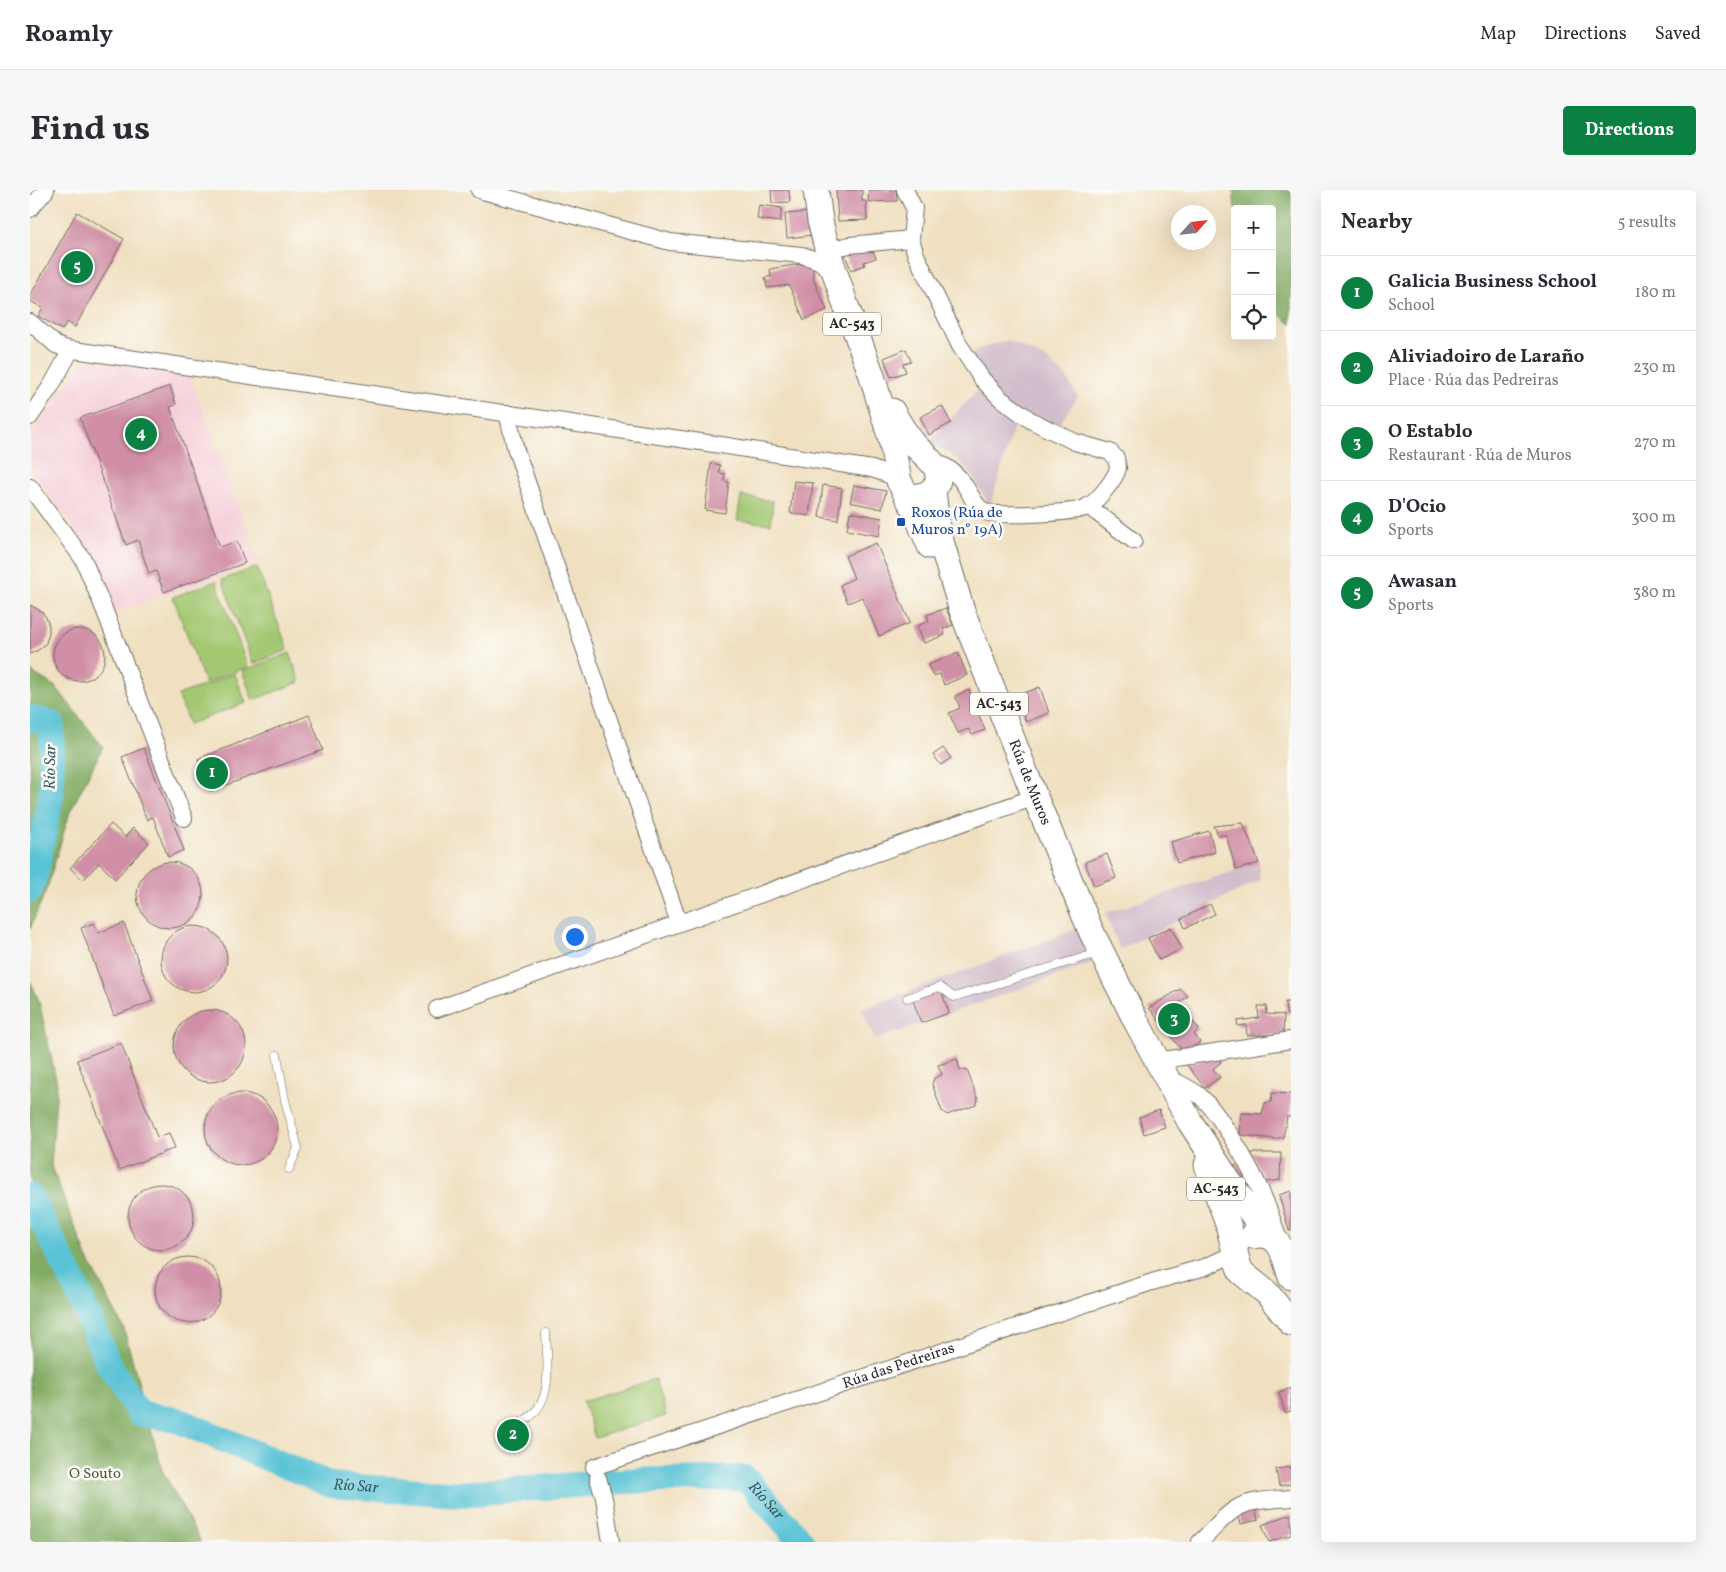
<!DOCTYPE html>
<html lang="en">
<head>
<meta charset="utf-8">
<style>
  :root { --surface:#fff; --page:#f7f7f7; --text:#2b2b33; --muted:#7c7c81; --line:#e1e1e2; --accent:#0b8043 }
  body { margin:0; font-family:Vollkorn,serif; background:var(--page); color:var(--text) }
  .controls { position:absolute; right:15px; top:15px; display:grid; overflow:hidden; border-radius:5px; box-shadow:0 5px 20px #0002 }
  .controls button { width:45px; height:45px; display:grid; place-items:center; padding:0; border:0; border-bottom:1px solid var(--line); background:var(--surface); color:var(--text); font:25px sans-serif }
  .compass { position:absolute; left:1141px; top:15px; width:45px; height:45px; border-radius:50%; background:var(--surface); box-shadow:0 5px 20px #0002; rotate:63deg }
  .you { position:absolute; left:544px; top:746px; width:18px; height:18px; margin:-12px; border:4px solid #fff; border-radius:50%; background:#1a73e8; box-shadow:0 0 0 8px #1a73e833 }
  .badge { display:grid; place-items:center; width:32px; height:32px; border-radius:50%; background:var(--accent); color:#fff; font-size:16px; font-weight:700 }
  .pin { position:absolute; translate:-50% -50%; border:2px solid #fff; box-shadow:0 1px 5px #0006 }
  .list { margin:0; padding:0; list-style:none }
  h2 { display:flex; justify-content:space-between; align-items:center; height:65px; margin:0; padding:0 20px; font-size:21px }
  h2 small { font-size:16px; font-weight:400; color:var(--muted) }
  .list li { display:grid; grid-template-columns:32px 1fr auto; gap:15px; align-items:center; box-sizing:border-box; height:75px; padding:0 20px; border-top:1px solid var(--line) }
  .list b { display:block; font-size:19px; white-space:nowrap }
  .list p { margin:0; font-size:16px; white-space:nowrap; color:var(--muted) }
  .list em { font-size:16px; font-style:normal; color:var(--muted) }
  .icon { flex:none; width:28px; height:28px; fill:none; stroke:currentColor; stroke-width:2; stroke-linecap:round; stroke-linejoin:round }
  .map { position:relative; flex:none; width:1261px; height:1352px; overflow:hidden; border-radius:5px }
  header { display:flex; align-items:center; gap:30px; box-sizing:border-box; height:70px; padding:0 25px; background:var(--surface); border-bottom:1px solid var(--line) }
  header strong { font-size:24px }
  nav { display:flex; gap:28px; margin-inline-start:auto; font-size:18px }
  .intro { display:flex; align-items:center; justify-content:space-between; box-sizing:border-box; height:120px; padding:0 30px }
  h1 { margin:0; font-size:35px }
  .button { padding:12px 22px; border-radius:5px; background:var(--accent); color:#fff; font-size:18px; font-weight:700 }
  main { display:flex; gap:30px; padding:0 30px }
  aside { flex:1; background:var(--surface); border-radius:5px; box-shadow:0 5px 20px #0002 }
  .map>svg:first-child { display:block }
  .built { fill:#f5cfd9 }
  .industrial { fill:#d1bdcb }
  .green { fill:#a3c871; stroke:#677a4e }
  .forest { fill:#82ac63; stroke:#566c47 }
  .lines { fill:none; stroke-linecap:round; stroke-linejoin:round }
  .river { stroke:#5ac3d6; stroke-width:26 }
  .building { fill:#d08fa6 }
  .lane-casing { stroke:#706a60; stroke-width:9 }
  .street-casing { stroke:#706a60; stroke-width:18 }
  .primary-casing { stroke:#706a60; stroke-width:27 }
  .lane { stroke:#fff; stroke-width:8 }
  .street { stroke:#fff; stroke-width:16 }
  .primary { stroke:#fff; stroke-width:25 }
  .transit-dot { fill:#1a4fb4; stroke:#fdfcf7; stroke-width:2 }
  .labels { text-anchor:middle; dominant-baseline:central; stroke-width:5; stroke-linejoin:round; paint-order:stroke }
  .shield { fill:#fdfcf7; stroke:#6a6a68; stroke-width:1 }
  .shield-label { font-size:14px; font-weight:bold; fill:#2b2b2b }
  .transit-label { font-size:15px; fill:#164399; stroke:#fdfcf7; text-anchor:start }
  .street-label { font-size:15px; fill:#2b2b2b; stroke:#fdfcf7 }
  .park-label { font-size:15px; fill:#4f5a40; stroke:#fdfcf7 }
  .water-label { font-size:16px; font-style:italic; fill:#3b6067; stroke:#fdfcf7 }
</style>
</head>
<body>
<header>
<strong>Roamly</strong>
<nav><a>Map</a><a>Directions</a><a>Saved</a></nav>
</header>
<div class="intro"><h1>Find us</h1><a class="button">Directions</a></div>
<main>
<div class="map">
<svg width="1261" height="1352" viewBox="0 0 1261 1352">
  <rect width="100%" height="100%" fill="#fdfcf7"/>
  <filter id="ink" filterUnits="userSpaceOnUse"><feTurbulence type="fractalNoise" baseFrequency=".02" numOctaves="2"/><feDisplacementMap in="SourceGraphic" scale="10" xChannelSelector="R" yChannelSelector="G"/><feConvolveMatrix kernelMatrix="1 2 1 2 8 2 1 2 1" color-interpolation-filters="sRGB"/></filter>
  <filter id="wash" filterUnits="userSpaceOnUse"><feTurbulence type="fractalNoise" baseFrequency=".0096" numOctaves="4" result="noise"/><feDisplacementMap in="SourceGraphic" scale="20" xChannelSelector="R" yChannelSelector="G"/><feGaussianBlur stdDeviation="1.12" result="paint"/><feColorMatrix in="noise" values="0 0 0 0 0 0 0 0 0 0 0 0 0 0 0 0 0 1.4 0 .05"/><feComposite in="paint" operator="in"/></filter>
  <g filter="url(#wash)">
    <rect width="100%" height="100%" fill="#f0e0c1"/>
    <path class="built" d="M 57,170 L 160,185 L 229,372 L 84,423 L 63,365 L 0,278 L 0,246 L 53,173 Z"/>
    <g class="industrial">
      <path d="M 977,150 L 1015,168 L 1036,187 L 1048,206 L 1020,249 L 986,229 L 960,316 L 944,288 L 932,274 L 917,261 L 900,254 L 902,249 L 945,203 L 953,200 L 935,173 L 946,160 Z"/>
      <path d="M 1229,673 L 1230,690 L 1090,759 L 1075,723 Z"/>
      <path d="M 1047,739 L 1062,773 L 845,850 L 832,819 Z"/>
    </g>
    <g class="green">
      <path d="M 711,306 L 743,311 L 741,334 L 707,330 Z"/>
      <path d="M 227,377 L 258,460 L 223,474 L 192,390 Z"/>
      <path d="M 186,391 L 218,477 L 175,493 L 143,407 Z"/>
      <path d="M 260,463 L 270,492 L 223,510 L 212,481 Z"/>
      <path d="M 205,484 L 216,513 L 159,534 L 148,505 Z"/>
      <path d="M 625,1189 L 636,1226 L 565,1248 L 553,1211 Z"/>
    </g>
    <g class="forest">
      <path d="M 1203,0 L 1261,0 L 1261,134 L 1242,119 L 1242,19 L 1205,19 Z"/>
      <path d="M 0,481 L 26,497 L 73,557 L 40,622 L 18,695 L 0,739 Z"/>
      <path d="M 0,790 L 9,811 L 27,894 L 21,976 L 57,1067 L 94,1139 L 132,1280 L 171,1352 L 0,1352 Z"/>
    </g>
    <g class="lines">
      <g class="river">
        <path d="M 0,528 L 22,534 L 21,606 L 6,681 L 0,700"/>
        <path id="s1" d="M 0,1006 L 45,1095 L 78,1173 L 109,1223 L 147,1230 L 301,1295 L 429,1304 L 594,1291 L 715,1288 L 772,1352"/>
      </g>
    </g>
    <g id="blocks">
      <g class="building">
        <path d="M 741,0 L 759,0 L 760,12 L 742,13 Z"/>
        <path d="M 806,0 L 832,0 L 832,11 L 836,11 L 837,30 L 808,31 Z"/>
        <path d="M 839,0 L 866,0 L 867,11 L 838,12 Z"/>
        <path d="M 729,15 L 752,18 L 750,32 L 727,29 Z"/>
        <path d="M 47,22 L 94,49 L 45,137 L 37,132 L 32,140 L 8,126 L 13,118 L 0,111 L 0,106 Z"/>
        <path d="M 781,22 L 783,45 L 757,48 L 755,24 Z"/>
        <path d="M 841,56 L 846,68 L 834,72 L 835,75 L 821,80 L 814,62 Z"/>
        <path d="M 782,72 L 784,91 L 797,120 L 774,130 L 759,95 L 737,98 L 735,87 L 741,87 L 740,79 Z"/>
        <path d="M 876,159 L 881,171 L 873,174 L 876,182 L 861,187 L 854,168 Z"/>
        <path d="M 140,196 L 146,215 L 140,217 L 190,357 L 207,351 L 215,373 L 134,402 L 126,381 L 119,384 L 108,350 L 96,355 L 50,228 Z"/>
        <path d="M 912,216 L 921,233 L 899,245 L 890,227 Z"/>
        <path d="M 681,273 L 690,275 L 689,283 L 695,284 L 694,291 L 699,292 L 695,323 L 675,320 Z"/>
        <path d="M 764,291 L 783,293 L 779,326 L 760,323 Z"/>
        <path d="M 793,295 L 812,298 L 808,330 L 789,327 Z"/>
        <path d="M 824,295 L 856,301 L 852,319 L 820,312 Z"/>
        <path d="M 820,322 L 852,328 L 849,346 L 817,340 Z"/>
        <path d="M 846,353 L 880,433 L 849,446 L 832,407 L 818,413 L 810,395 L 824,388 L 815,366 Z"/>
        <path d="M 0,415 L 11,421 L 16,427 L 19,436 L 19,444 L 16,453 L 10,459 L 0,464 Z"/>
        <path d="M 916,418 L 923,435 L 913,439 L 915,445 L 894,453 L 887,436 L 899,431 L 897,425 Z"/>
        <circle cx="49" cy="465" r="26"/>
        <path d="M 928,463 L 937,485 L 914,495 L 910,484 L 903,486 L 898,475 Z"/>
        <path d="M 1010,497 L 1019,523 L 996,532 L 986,506 Z"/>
        <path d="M 939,500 L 955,540 L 942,545 L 939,539 L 928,543 L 919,523 L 930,518 L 925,506 Z"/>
        <path d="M 279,525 L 293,560 L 180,601 L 168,569 Z"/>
        <path d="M 114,558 L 154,660 L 138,667 L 123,627 L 117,630 L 92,567 Z"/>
        <path d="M 913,558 L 921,568 L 911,575 L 903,565 Z"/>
        <path d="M 1213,633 L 1229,673 L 1206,680 L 1196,645 L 1188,645 L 1184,636 Z"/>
        <path d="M 81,634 L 95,647 L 103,638 L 119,653 L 85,689 L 69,673 L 53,690 L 40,678 Z"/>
        <path d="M 1179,641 L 1185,662 L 1147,673 L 1141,652 Z"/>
        <path d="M 1077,664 L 1086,688 L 1064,696 L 1055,672 Z"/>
        <circle cx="140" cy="705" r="33"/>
        <path d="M 1180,714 L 1185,724 L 1155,738 L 1151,729 Z"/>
        <path d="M 64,733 L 68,743 L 94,733 L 123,811 L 84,826 L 51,738 Z"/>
        <circle cx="164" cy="769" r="33"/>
        <path d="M 1141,737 L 1152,759 L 1129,770 L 1118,748 Z"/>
        <path d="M 1150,799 L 1158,806 L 1148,814 L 1169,839 L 1164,844 L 1170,852 L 1154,863 L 1119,818 Z"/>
        <path d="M 911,800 L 919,823 L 891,833 L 883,810 Z"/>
        <path d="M 1255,812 L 1261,812 L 1261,824 L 1256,824 Z"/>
        <path d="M 1228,816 L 1237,816 L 1236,824 L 1254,825 L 1253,845 L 1217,845 L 1216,835 L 1208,836 L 1207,831 L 1229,828 Z"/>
        <circle cx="180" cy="856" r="36"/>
        <path d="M 91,853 L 127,947 L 139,943 L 145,958 L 89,980 L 47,870 Z"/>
        <path d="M 1185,864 L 1191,872 L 1183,879 L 1190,887 L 1175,898 L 1157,875 Z"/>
        <path d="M 927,869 L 930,880 L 937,880 L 948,910 L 946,915 L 917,925 L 912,921 L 902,894 L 904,888 L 912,885 L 908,875 Z"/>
        <path d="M 1242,903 L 1261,904 L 1261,927 L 1257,927 L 1253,947 L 1245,949 L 1210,945 L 1211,923 L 1232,924 L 1235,913 L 1241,912 Z"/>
        <circle cx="211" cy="939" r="36"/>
        <path d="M 1129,920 L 1135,937 L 1114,944 L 1109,927 Z"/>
        <path d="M 1221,963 L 1251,963 L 1250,990 L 1236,992 Z"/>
        <path d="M 1208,974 L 1216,985 L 1211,989 L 1203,977 Z"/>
        <circle cx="131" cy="1027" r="33"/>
        <path d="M 1261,1001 L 1261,1041 L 1259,1041 L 1249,1005 Z"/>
        <circle cx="158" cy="1100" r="33"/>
        <path d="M 1261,1198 L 1261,1221 L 1255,1223 L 1249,1202 Z"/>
        <path d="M 470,1239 L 496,1240 L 495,1250 L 470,1249 Z"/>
        <path d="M 1261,1277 L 1261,1294 L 1249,1296 L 1246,1279 Z"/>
        <path d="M 1224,1317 L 1228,1330 L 1211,1334 L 1207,1322 Z"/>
        <path d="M 1261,1324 L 1261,1345 L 1239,1352 L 1232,1335 Z"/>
      </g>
    </g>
  </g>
  <g filter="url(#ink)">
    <use href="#blocks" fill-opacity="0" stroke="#706a60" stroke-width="1"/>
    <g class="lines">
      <g class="lane-casing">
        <g id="lane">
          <path d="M 877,808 L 910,797 L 924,807 L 1068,763"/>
          <path d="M 247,865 L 255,910 L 268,958 L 259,979"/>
          <path d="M 493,1231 C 525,1215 517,1173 516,1143"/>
        </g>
      </g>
      <g class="street-casing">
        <g id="street">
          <path d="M 449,0 L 640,52 L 772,65 L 789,71 L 804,83"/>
          <path d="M 875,0 L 884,18 L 881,49 L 886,65 L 930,156 L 952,189 L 971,209 L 1002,231 L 1045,252 L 1080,262 L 1086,268 L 1088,278 C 1085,290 1066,313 1055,318 C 1044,323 966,327 956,322 C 946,318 942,307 937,299 C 928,283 916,275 899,269"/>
          <path d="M 0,19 L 16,0"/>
          <path d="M 797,60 L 820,55 L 881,49"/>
          <path d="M 0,132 L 26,155 L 37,159 L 691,255 L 842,279 L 859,285 L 869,291"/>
          <path d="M 477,223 L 486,260 L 649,733"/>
          <path d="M 0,227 L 21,196 L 41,160"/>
          <path d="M 0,297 L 53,369 L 74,419 L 154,628"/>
          <path d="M 1058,316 L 1104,351"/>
          <path d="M 407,819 L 1005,607"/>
          <path d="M 1127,871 L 1261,850"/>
          <path d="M 1137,887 C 1148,893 1161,898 1170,906 C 1183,917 1192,933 1201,946 C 1222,980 1239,1013 1249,1052"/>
          <path id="s2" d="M 564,1277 L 1122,1092 L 1175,1077 L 1197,1067 L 1211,1055"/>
          <path d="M 568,1288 L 574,1308 L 581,1352"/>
          <path d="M 1170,1352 C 1182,1341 1194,1325 1207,1318 C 1223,1309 1244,1310 1261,1308"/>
        </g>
      </g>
      <g class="primary-casing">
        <g id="primary">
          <path d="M 786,0 L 790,31 L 798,62 L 815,113 L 841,183 L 861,249 L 869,291 L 885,321 L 900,356"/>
          <path d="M 862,221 C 868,232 875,243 883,253 C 893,266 917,278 905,297 C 901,303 895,305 888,306"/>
          <path id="s3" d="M 903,299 L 907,338 L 932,421 L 1005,607 L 1061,741 L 1106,831 L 1160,932 L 1200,993 L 1238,1046"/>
          <path d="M 1177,975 L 1198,1034 L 1208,1074 L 1211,1082 L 1237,1103 L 1261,1133"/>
          <path d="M 1223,1046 C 1252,1039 1254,1068 1261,1087"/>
        </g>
      </g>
      <use href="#lane" class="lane"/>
      <use href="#street" class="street"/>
      <use href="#primary" class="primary"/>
    </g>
  </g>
  <rect class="transit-dot" x="866" y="327" width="10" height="10" rx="2.5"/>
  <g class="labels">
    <g class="shield">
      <rect x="793" y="122.5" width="58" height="23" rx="4"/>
      <rect x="940" y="502.5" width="58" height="23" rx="4"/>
      <rect x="1157" y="987.5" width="58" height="23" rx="4"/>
    </g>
    <g class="shield-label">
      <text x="822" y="134">AC-543</text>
      <text x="969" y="514">AC-543</text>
      <text x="1186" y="999">AC-543</text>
    </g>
    <g class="transit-label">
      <text x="881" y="323">Roxos (Rúa de<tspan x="881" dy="17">Muros n° 19A)</tspan></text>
    </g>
    <g class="street-label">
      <text stroke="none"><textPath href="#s3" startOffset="310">Rúa de Muros</textPath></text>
      <text stroke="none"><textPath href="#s2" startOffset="321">Rúa das Pedreiras</textPath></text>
    </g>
    <g class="park-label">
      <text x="65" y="1284">O Souto</text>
    </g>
    <g class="water-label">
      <text transform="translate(21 577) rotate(-89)">Río Sar</text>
      <text stroke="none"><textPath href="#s1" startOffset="474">Río Sar</textPath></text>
      <text stroke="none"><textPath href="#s1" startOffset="895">Río Sar</textPath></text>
    </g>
  </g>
</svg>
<div class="controls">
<button>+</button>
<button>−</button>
<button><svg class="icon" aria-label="locate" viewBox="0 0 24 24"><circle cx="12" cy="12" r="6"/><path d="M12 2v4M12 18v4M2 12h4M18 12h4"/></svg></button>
</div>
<svg class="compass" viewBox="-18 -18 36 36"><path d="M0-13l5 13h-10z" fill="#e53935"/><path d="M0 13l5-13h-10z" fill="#7c7c81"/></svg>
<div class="you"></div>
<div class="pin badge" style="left:182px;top:583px">1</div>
<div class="pin badge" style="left:483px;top:1245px">2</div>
<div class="pin badge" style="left:1144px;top:829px">3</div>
<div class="pin badge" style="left:111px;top:244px">4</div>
<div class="pin badge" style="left:47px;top:77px">5</div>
</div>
<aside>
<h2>Nearby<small>5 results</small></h2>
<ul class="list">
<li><span class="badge">1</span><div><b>Galicia Business School</b><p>School</p></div><em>180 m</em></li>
<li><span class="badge">2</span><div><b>Aliviadoiro de Laraño</b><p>Place · Rúa das Pedreiras</p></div><em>230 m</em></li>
<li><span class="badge">3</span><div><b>O Establo</b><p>Restaurant · Rúa de Muros</p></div><em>270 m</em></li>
<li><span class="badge">4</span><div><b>D'Ocio</b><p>Sports</p></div><em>300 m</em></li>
<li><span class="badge">5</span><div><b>Awasan</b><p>Sports</p></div><em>380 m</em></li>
</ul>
</aside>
</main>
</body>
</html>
